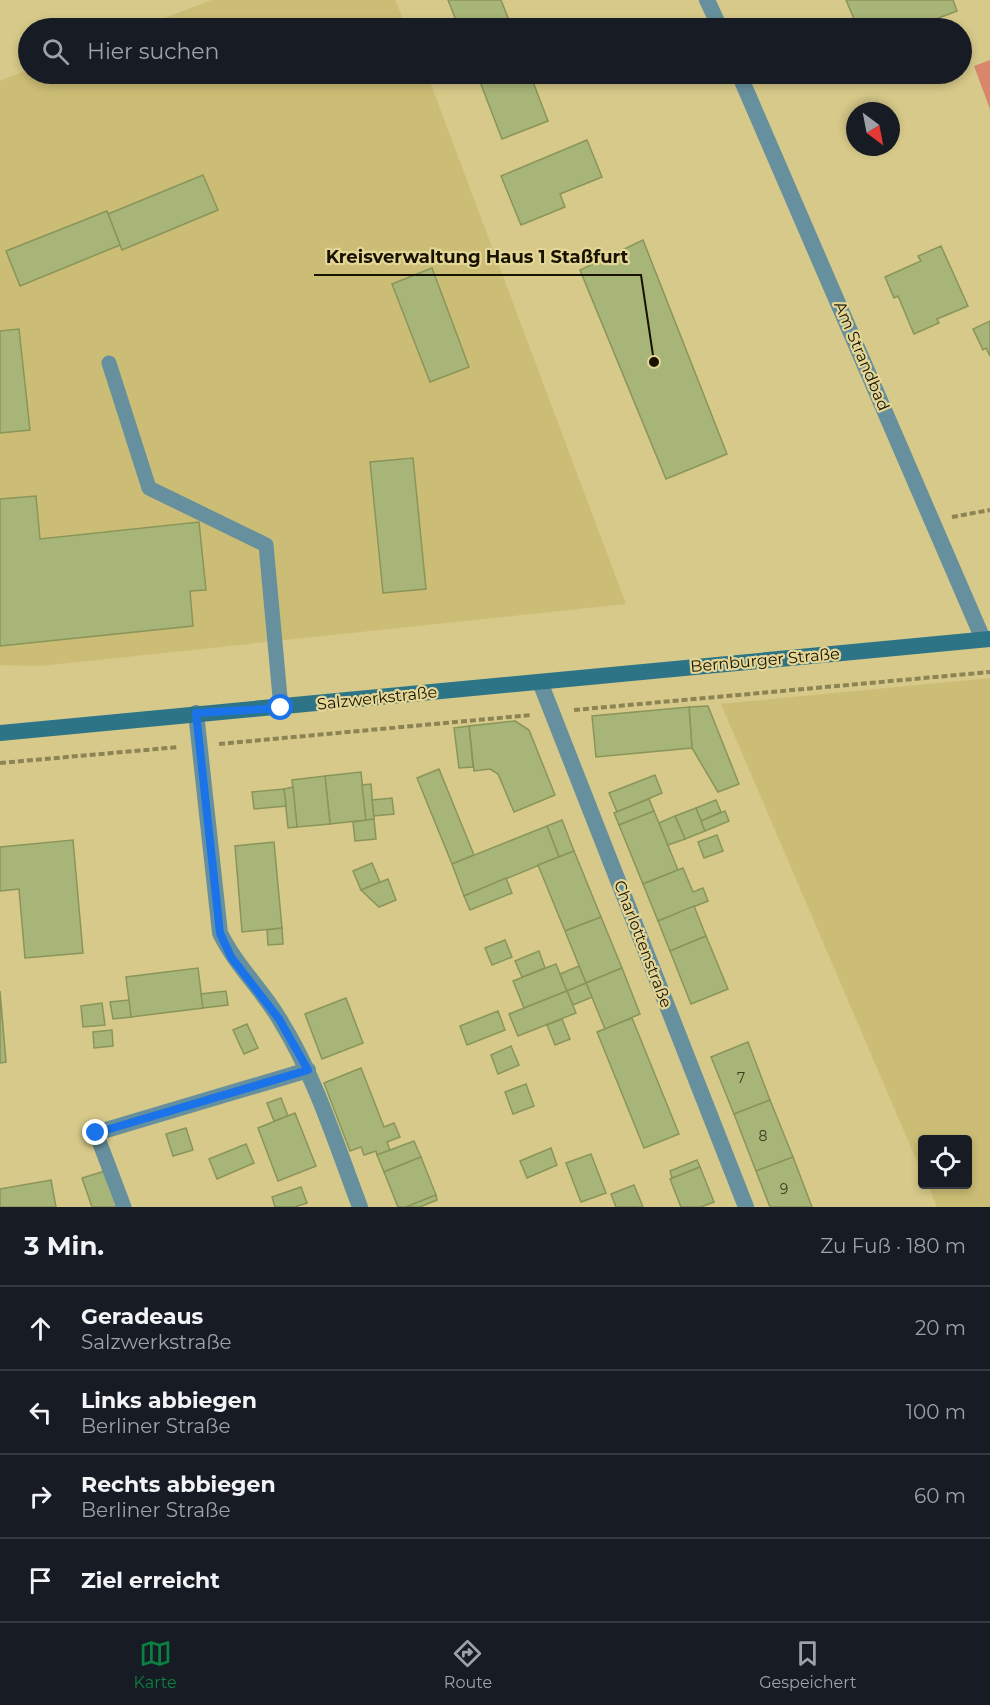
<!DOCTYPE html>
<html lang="de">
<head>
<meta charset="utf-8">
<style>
  :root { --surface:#171b24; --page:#20242c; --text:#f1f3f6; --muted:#9ea1a6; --line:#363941; --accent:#0b8043 }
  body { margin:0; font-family:Montserrat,sans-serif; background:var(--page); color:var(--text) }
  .controls { position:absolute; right:18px; bottom:18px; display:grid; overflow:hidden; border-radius:6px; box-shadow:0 3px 9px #0003 }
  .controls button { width:54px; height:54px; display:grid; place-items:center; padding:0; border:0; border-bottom:2px solid var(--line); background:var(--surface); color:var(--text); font:30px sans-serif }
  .compass { position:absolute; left:846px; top:102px; width:54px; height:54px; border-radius:50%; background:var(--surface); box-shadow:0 3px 9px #0003; rotate:148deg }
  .stop { position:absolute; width:18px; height:18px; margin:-14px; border:4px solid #1a73e8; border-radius:50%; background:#fff }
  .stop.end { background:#1a73e8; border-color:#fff; box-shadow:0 2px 6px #0008 }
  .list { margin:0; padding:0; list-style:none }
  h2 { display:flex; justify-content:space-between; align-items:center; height:78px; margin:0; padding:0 24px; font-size:26px }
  h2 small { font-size:20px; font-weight:400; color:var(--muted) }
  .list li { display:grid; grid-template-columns:39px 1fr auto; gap:18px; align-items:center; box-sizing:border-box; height:84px; padding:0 24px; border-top:2px solid var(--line) }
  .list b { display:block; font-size:22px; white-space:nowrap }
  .list p { margin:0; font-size:20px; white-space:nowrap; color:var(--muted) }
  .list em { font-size:20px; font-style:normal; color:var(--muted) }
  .icon { flex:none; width:33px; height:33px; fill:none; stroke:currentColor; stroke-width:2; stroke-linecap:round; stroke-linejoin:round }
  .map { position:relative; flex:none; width:990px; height:1207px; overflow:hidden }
  .search { position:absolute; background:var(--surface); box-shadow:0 3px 9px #0003; left:18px; right:18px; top:18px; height:66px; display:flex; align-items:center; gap:15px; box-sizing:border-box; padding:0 21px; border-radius:33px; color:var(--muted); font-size:22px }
  .sheet { height:414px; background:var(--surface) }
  nav { display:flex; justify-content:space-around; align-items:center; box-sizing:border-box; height:84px; border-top:2px solid var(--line); background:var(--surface); font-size:16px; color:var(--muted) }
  nav a { display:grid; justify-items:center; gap:3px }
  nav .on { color:var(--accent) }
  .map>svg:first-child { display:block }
  .built { fill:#cbbd75 }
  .green { fill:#d8866c }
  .building { fill:#a8b578; stroke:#899559; stroke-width:1.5 }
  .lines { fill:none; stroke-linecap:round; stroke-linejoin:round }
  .path { stroke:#8d8354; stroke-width:4; stroke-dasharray:6 3; stroke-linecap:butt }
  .service { stroke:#66909d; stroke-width:15 }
  .minor { stroke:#66909d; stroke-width:16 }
  .secondary { stroke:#2d7487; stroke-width:16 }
  .route { stroke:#1a73e8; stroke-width:8 }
  .labels { text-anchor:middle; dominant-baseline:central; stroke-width:4.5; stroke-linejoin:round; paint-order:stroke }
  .number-label { font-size:14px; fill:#3c3c1e }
  .street-label { font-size:16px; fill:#181300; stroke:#e3d696 }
  .leader { fill:none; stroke:#181300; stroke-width:2 }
  .callout-dot { fill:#181300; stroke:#e3d696; stroke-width:2 }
  .callout-label { font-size:18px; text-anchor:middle; font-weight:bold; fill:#181300; stroke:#e3d696; stroke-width:4.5; stroke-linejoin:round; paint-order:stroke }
</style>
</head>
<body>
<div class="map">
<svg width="990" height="1207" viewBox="0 0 990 1207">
  <rect width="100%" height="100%" fill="#d6c989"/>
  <g class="built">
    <path d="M 212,0 L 395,0 L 407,28 L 138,28 Z"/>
    <path d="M 28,70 L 28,74 L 427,74 L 626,604 L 40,666 L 0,665 L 0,81 Z"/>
    <path d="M 990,678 L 990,1207 L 937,1207 L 928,1185 L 968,1184 L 968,1140 L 922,1140 L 922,1173 L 721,704 Z"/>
  </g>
  <path class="green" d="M 990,60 L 990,109 L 974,66 Z"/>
  <g class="building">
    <path d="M 448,0 L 501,0 L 512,28 L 459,28 Z"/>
    <path d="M 846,0 L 953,0 L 957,11 L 912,28 L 858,28 Z"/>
    <path d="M 477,74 L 530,74 L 548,121 L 502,139 Z"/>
    <path d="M 587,140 L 602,177 L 560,194 L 565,207 L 521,225 L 501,176 Z"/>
    <path d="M 203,175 L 218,210 L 122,250 L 108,214 Z"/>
    <path d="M 107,211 L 120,245 L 20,286 L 6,251 Z"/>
    <path d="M 643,240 L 727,454 L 666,479 L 580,270 Z"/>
    <path d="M 941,246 L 968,306 L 937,319 L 939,323 L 914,334 L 898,296 L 894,298 L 885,277 L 921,261 L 918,256 Z"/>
    <path d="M 432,268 L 469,367 L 430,382 L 392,284 Z"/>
    <path d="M 990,321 L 990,356 L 986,348 L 983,350 L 973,329 Z"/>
    <path d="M 19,329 L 30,430 L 0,433 L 0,331 Z"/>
    <path d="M 413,458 L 426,589 L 383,593 L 370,462 Z"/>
    <path d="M 36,496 L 40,539 L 199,522 L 206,590 L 190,591 L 193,626 L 0,646 L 0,499 Z"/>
    <path d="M 708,706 L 739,784 L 718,792 L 692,748 L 689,707 Z"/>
    <path d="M 689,707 L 692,748 L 596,757 L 592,716 Z"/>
    <path d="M 515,721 L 529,730 L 555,795 L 514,812 L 498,774 L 490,769 L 474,771 L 469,726 Z"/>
    <path d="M 469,726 L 473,767 L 459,768 L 454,728 Z"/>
    <path d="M 439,769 L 474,855 L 452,864 L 417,778 Z"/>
    <path d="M 361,772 L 366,820 L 330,824 L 325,776 Z"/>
    <path d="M 655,775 L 662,793 L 617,812 L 609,793 Z"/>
    <path d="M 325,776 L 330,824 L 297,827 L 292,780 Z"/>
    <path d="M 371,784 L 374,819 L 366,820 L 362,785 Z"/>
    <path d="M 293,787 L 297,827 L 288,828 L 284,789 Z"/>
    <path d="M 284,789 L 286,806 L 254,809 L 252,792 Z"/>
    <path d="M 392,798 L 394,814 L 374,816 L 372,800 Z"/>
    <path d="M 649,799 L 654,811 L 619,825 L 614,813 Z"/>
    <path d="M 716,800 L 721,812 L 701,821 L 696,808 Z"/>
    <path d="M 696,808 L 705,831 L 685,839 L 675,816 Z"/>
    <path d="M 654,811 L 678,870 L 643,884 L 619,825 Z"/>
    <path d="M 725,811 L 729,821 L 705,831 L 701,821 Z"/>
    <path d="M 675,816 L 685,839 L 668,845 L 659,823 Z"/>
    <path d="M 374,819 L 376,839 L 355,841 L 353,822 Z"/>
    <path d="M 562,820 L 574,851 L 559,857 L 547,826 Z"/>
    <path d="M 547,826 L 559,857 L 464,896 L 452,864 Z"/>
    <path d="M 717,835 L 723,851 L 704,858 L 698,842 Z"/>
    <path d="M 73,840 L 83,953 L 25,958 L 19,889 L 0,891 L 0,847 Z"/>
    <path d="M 274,842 L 282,928 L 242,932 L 235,846 Z"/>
    <path d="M 574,851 L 601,917 L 565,931 L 538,865 Z"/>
    <path d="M 372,863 L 380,882 L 361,890 L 353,871 Z"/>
    <path d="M 683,868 L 693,892 L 703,888 L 708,901 L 658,921 L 643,884 Z"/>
    <path d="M 506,878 L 512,893 L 470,910 L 464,896 Z"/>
    <path d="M 388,879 L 396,900 L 379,907 L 361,890 Z"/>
    <path d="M 694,906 L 706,936 L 670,951 L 658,921 Z"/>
    <path d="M 601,917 L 622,968 L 586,983 L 565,931 Z"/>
    <path d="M 282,928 L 283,944 L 268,945 L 267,930 Z"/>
    <path d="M 706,936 L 728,989 L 691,1004 L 670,951 Z"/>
    <path d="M 505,940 L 512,957 L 492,965 L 485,948 Z"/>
    <path d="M 539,951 L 545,968 L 522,977 L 515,961 Z"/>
    <path d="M 556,964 L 567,991 L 524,1008 L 513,981 Z"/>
    <path d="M 579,966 L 586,983 L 567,991 L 560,974 Z"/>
    <path d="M 198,968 L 203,1008 L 131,1017 L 126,977 Z"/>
    <path d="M 622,968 L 640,1014 L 605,1029 L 586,983 Z"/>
    <path d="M 586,983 L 592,997 L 573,1005 L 567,991 Z"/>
    <path d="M 0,991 L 6,1062 L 0,1063 Z"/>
    <path d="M 226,991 L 228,1005 L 203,1008 L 201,994 Z"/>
    <path d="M 567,991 L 576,1013 L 518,1036 L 509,1014 Z"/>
    <path d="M 346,998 L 363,1043 L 322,1059 L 305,1014 Z"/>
    <path d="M 129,1000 L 131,1017 L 113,1019 L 110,1002 Z"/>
    <path d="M 102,1003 L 105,1025 L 83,1027 L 81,1006 Z"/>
    <path d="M 498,1011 L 505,1030 L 467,1045 L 460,1026 Z"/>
    <path d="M 632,1018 L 679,1134 L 644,1148 L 597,1032 Z"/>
    <path d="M 562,1019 L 570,1039 L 555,1045 L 547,1025 Z"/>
    <path d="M 247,1024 L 258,1048 L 244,1054 L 233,1030 Z"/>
    <path d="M 112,1030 L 113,1046 L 94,1048 L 93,1032 Z"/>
    <path d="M 748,1042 L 770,1100 L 734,1114 L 711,1057 Z"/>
    <path d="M 511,1046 L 519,1065 L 498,1074 L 491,1055 Z"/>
    <path d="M 361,1068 L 384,1127 L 394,1123 L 400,1137 L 387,1142 L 390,1150 L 377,1155 L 376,1151 L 364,1155 L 361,1147 L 350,1151 L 324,1083 Z"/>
    <path d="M 526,1084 L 534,1106 L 513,1114 L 505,1092 Z"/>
    <path d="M 281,1098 L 288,1116 L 274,1121 L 267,1103 Z"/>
    <path d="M 770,1100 L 793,1157 L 756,1171 L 734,1114 Z"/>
    <path d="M 295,1113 L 316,1166 L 278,1181 L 258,1128 Z"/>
    <path d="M 186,1128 L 193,1150 L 173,1156 L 166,1134 Z"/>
    <path d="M 414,1141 L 421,1157 L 384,1172 L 377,1155 Z"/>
    <path d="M 246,1144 L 254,1163 L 217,1179 L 209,1159 Z"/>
    <path d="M 551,1148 L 557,1165 L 527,1178 L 520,1161 Z"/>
    <path d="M 591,1154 L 606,1193 L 581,1202 L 566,1163 Z"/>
    <path d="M 421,1157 L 436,1195 L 406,1207 L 398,1207 L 384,1172 Z"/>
    <path d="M 793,1157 L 812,1207 L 770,1207 L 756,1171 Z"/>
    <path d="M 697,1160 L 700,1167 L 672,1178 L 670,1171 Z"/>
    <path d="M 700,1167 L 714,1202 L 701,1207 L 681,1207 L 670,1179 Z"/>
    <path d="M 105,1171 L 117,1207 L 92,1207 L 82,1178 Z"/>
    <path d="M 51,1180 L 56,1207 L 0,1207 L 0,1189 Z"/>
    <path d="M 634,1185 L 643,1207 L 616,1207 L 611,1194 Z"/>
    <path d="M 301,1187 L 307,1203 L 295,1207 L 275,1207 L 272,1197 Z"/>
    <path d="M 436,1195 L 437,1200 L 420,1207 L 406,1207 Z"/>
  </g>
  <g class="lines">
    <g class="path">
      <path d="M 952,517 L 990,510"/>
      <path d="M 574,710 L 990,672"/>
      <path d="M 219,744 L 531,715"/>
      <path d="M 0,763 L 179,747"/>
    </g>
    <g class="service">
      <path d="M 109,363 L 149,488 L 266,545 L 281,708"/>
      <path d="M 96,1133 L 124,1207"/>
    </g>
    <g class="minor">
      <path d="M 707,0 L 720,28"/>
      <path d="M 739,74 L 983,639"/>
      <path d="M 540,682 L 746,1207"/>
      <path d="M 196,713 L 220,933 C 236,966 262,989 280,1020 C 316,1078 336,1144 360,1207"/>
      <path d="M 96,1133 L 308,1070"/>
    </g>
    <path class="secondary" d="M 0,733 L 990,639"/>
  </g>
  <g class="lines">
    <path class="route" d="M 96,1133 L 308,1070 L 279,1019 L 231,957 L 220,933 L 196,713 L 281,708"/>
  </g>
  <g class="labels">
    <g class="number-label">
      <text x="741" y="1078">7</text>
      <text x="763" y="1136">8</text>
      <text x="784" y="1189">9</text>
    </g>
    <g class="street-label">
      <text transform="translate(862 356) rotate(67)">Am Strandbad</text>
      <text transform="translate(765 660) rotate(-5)">Bernburger Straße</text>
      <text transform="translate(377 698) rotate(-6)">Salzwerkstraße</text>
      <text transform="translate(643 944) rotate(69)">Charlottenstraße</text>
    </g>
  </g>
  <path class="leader" d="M654 362L641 275H314"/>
  <circle class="callout-dot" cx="654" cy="362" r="6"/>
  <g class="callout-label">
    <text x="477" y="263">Kreisverwaltung Haus 1 Staßfurt</text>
  </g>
</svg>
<div class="controls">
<button><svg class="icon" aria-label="locate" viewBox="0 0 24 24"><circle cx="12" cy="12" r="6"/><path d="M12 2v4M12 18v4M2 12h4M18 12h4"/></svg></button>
</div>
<svg class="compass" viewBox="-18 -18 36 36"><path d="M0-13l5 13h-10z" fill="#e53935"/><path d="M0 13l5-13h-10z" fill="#9ea1a6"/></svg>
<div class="stop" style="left:281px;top:708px"></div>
<div class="stop end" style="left:96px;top:1133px"></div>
<div class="search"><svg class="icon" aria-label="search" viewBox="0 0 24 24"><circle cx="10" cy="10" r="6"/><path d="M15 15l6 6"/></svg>Hier suchen</div>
</div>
<section class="sheet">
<h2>3 Min.<small>Zu Fuß · 180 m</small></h2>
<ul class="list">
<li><svg class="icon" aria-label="ahead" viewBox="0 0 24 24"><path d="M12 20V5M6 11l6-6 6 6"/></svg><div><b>Geradeaus</b><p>Salzwerkstraße</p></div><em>20 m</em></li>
<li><svg class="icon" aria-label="left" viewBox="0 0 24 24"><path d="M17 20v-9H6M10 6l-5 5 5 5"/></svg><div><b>Links abbiegen</b><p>Berliner Straße</p></div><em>100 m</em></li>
<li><svg class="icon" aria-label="right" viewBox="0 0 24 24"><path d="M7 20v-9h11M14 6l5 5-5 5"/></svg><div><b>Rechts abbiegen</b><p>Berliner Straße</p></div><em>60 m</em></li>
<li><svg class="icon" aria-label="arrive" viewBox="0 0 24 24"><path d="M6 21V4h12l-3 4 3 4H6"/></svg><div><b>Ziel erreicht</b></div></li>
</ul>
</section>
<nav>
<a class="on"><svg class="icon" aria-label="map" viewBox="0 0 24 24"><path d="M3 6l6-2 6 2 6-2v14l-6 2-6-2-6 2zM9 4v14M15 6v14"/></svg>Karte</a>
<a><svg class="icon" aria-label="directions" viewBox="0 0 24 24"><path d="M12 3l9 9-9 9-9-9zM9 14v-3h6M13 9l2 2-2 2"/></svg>Route</a>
<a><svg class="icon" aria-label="saved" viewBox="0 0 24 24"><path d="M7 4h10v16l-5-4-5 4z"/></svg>Gespeichert</a>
</nav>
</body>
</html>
